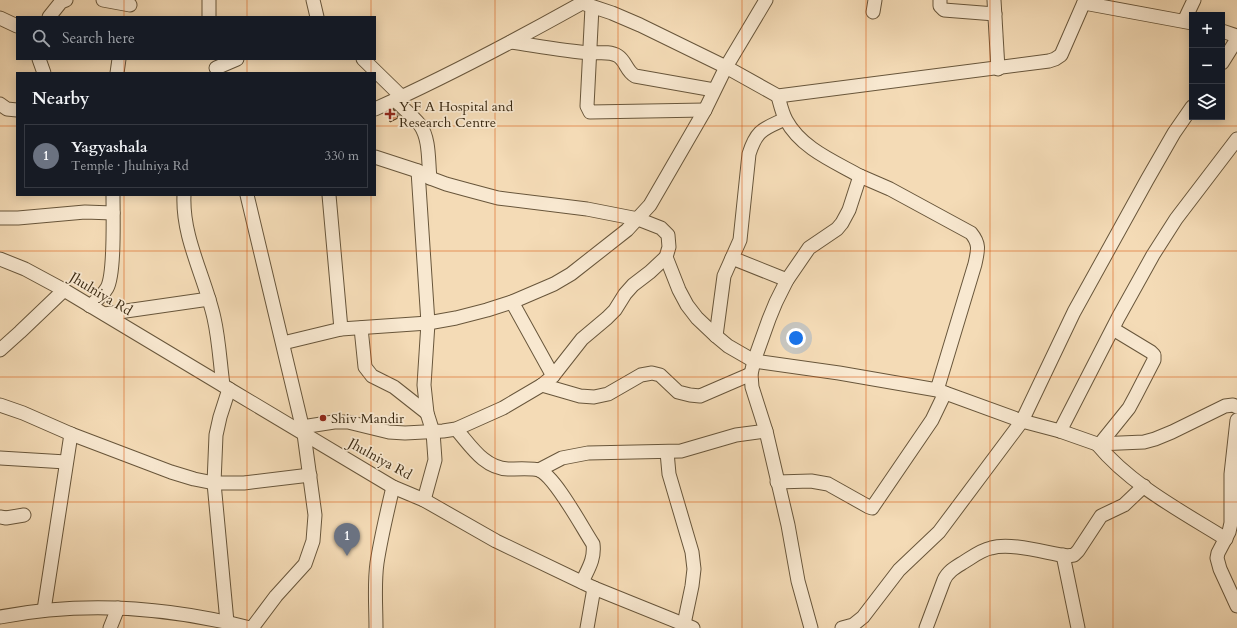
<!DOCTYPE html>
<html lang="en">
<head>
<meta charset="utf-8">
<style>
  :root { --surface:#171b24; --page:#242831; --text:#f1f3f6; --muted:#9ea1a6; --line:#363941; --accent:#c59692 }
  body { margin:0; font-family:Cardo,serif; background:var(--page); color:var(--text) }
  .controls { position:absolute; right:12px; top:12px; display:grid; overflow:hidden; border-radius:0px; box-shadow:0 2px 10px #0003 }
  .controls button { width:36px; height:36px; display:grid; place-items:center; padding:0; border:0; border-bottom:1px solid var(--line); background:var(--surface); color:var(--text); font:20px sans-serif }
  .you { position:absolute; left:796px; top:338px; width:14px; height:14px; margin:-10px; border:3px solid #fff; border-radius:50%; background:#1a73e8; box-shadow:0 0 0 6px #1a73e833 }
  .badge { display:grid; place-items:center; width:26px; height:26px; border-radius:50%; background:var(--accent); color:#fff; font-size:13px; font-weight:700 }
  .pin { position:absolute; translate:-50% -33px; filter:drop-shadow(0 1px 2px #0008) }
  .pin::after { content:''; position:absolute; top:21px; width:14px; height:12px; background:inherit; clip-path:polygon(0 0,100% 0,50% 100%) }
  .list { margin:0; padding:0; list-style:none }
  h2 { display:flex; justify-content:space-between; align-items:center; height:52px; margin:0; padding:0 16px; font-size:17px }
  h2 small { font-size:13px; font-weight:400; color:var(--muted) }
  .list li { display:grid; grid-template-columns:26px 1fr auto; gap:12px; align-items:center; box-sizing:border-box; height:64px; margin:0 8px 8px; padding:0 8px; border:1px solid var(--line); border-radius:0px }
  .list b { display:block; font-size:15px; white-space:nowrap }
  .list p { margin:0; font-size:13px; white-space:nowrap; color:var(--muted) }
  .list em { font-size:13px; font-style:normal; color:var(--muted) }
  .icon { flex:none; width:22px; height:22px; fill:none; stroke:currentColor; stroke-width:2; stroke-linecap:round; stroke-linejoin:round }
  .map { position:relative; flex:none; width:1237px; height:628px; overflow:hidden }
  .search { position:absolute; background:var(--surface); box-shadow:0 2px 10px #0003; left:16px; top:16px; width:360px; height:44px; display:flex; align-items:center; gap:10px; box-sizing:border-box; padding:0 14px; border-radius:0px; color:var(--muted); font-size:15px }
  .panel { position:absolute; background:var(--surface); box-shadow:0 2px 10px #0003; left:16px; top:72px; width:360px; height:124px; border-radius:0px }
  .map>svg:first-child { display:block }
  .building { fill:#dc986d; stroke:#3a2912; filter:url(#shadow) }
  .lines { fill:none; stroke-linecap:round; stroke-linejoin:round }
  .minor-casing { stroke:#68563b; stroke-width:15 }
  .minor { stroke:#f8e8d0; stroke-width:13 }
  .grid { fill:none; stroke:#d7540d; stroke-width:1; stroke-opacity:0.55 }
  .poi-dot { fill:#8f2418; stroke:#f8e8d0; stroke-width:1.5 }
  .labels { text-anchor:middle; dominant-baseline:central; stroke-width:3.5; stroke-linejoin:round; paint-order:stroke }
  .poi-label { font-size:14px; fill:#3a2912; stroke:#f8e8d0; text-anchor:start }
  .street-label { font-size:14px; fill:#3a2912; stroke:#f8e8d0 }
</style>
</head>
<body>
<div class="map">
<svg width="1237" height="628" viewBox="0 0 1237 628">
  <defs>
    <filter id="shadow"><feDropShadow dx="2.5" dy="-2.5" stdDeviation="0" flood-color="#0004"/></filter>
  </defs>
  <rect width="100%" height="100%" fill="#f4dbb6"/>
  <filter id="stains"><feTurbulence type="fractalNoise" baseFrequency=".005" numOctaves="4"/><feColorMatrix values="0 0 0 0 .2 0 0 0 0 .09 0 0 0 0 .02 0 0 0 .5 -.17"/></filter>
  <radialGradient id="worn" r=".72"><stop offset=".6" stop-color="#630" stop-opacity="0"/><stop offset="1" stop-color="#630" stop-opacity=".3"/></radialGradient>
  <path class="building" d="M 392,106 L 398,118 L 390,122 L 385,109 Z"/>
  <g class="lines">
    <g class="minor-casing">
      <g id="minor">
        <path d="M 103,0 L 130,5"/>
        <path d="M 209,0 L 209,17"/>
        <path d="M 313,0 L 317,17"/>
        <path d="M 581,0 L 582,3 L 612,13 L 640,25 L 726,67 L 778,96 L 1049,61 L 1055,59 L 1061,55 L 1085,0"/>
        <path d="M 940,0 L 940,6 L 944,10 L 995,14"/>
        <path d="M 994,0 L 998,69"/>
        <path d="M 1084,3 L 1192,23"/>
        <path d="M 592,7 L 587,106 L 590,112 L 705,110"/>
        <path d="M 873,12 L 875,0"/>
        <path d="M 49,17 L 61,2 L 66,0"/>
        <path d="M 0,18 L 17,26"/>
        <path d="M 1184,21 L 1194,0"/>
        <path d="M 1222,31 L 1237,36"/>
        <path d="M 511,42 C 538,46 564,51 591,53 C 599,53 610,51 618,56 C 626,61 626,71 635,76 L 714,90"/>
        <path d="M 39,59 L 44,73"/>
        <path d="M 363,59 L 402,97"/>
        <path d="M 1222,63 L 1237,39"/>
        <path d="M 216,68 L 237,59"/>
        <path d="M 117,73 L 119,59"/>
        <path d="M 778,96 C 780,103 782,113 786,120 C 801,148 833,161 860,176 L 849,210 L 842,223 L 837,229 L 809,248 L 787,280 L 776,302 L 769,319 L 754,361 L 751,374 L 752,387 L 766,431 L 788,525 L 798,581 L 811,628"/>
        <path d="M 395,100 C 403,108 413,116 420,125 C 430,139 428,161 430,178"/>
        <path d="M 0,104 L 7,109 L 17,110"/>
        <path d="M 375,109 C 446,77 514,41 582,3"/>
        <path d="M 418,171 L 428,323 L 424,385 L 427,413 L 433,432 L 435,460 L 424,500"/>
        <path d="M 184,195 C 182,238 205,277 214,318 C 219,340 220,363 223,385"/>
        <path d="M 247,195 L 304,434 L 315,515 L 313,541 L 305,564 L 276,596 L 252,628"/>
        <path d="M 329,195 L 341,329"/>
        <path d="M 0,218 L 18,218 L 85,212 L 113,213"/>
        <path d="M 666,257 L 679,290 L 687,305 L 697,318 L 716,336 L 728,346 L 754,361 L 839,373 L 937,390 L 975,264 C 978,250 980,244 971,233 L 890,189 L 860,176"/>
        <path d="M 732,258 L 787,280"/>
        <path d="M 0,259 L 25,269 L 64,290 L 229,389 L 393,487 L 424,500 L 496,541 L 594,588 L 693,628"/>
        <path d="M 512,302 L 553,376"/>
        <path d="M 90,306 C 97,300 103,295 107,288 C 115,274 113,214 113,195"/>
        <path d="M 105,314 L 209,299"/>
        <path d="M 361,328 L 365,367 L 372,376 L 394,387 L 427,413"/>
        <path d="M 716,336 L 724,276 L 740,240 L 749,154 C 757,129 764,129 785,119"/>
        <path d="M 283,343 L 341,329 L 428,323 L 456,318 L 487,310 L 512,302 L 554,284 L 571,274 L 627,230 L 650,205 L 705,110 L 726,67 L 766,0"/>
        <path d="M 0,350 L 20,332 L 64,290"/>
        <path d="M 542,385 L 580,396 L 594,397 L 608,394 L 641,375 L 652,373 L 660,375 L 678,392 L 690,395 L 700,396 L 751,374"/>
        <path d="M 937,390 L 1022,421 L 1060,431 L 1097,444 L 1144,442 L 1155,439 L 1172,432 L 1225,406 L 1233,405 L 1237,407"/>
        <path d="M 0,405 L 23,413 L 71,434 L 171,472 L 194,479 L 214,483 L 244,483 L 310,475"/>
        <path d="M 1237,420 L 1231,474 L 1231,523 L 1229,532 L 1218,553 L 1217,558 L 1220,569 L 1237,606"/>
        <path d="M 302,427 L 334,422 L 348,422 L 389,432 L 405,433 L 443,431 L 456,429 L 503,408 L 542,385 L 553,376 L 582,339 L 607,318 L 615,310 L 625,294 L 633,285 L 650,272 L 666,257 L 669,247 L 668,235 L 661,228 L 638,219 L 587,209 L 498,198 L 468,190 L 446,184 L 430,178 L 418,171 L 375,157"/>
        <path d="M 456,429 C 471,446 484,468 508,469 C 515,469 534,468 539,470 C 555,476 583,529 593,544 C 595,559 588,569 582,582"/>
        <path d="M 1060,431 L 1118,318 L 1153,255 L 1176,219 L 1237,139"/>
        <path d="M 1097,444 C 1131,485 1181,511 1226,539"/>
        <path d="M 1100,444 L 1129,408 L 1136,395 L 1154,360 L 1154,355 L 1151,352 L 1113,329"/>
        <path d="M 667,452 L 669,474 L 692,552 L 694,569 L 692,586 L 684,624"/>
        <path d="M 0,458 L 66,462"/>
        <path d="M 539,470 L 562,458 L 588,453 L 681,451 L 736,435 L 766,431"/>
        <path d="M 777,482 L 811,481 L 828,484 L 869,507 L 872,508 L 932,420 L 945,393"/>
        <path d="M 0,517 L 6,518 L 24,515"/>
        <path d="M 1063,555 L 1078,628"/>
        <path d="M 44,610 L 71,434"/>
        <path d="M 0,617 C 83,601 169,607 250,628"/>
        <path d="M 227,622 L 214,483 L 216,435 L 220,417 L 229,389"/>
        <path d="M 110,628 L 118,608"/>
        <path d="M 376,628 C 376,606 374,584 377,563 C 381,537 387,512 393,487"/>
        <path d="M 587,628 L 594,588"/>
        <path d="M 842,628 L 853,625 L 863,617 L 899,570 L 939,532 L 1022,421 L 1074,312 L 1147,180 L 1174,133 L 1192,107"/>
        <path d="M 926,628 L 944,580 C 948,571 956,567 964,562 C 972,557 981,550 991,548 C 1011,542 1046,553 1067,556 L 1074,555 L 1078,551 L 1101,516 L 1124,505 L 1144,486"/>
      </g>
    </g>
    <use href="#minor" class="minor"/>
  </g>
  <path class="grid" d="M 124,0 L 124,17M 247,0 L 247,17M 371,0 L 371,17M 495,0 L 495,628M 618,0 L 618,628M 742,0 L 742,628M 866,0 L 866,628M 990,0 L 990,628M 1113,0 L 1113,628M 124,59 L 124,73M 247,59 L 247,73M 371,59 L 371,73M 0,126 L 17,126M 375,126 L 1237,126M 124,195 L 124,628M 247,195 L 247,628M 371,195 L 371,628M 0,251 L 1237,251M 0,377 L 1237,377M 0,502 L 1237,502"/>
  <g class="poi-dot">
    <path d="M388 108h4v4h4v4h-4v4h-4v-4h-4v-4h4z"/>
    <circle cx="323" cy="418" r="4"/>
  </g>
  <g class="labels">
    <g class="poi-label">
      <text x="399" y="106">Y F A Hospital and<tspan x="399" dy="16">Research Centre</tspan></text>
      <text x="331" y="418">Shiv Mandir</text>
    </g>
    <g class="street-label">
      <text transform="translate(101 294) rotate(31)">Jhulniya Rd</text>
      <text transform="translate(380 459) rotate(29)">Jhulniya Rd</text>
    </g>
  </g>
  <rect width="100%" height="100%" filter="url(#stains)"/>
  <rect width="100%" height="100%" fill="url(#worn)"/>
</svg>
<div class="controls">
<button>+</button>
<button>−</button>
<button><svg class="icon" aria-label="layers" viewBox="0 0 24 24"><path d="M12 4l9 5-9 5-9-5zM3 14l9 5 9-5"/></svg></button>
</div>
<div class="you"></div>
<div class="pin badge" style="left:347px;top:556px;background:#6b7280">1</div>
<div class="search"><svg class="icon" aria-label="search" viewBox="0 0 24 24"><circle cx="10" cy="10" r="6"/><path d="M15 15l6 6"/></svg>Search here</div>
<section class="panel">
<h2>Nearby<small></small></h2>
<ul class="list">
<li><span class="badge" style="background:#6b7280">1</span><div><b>Yagyashala</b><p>Temple · Jhulniya Rd</p></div><em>330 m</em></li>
</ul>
</section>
</div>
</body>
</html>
